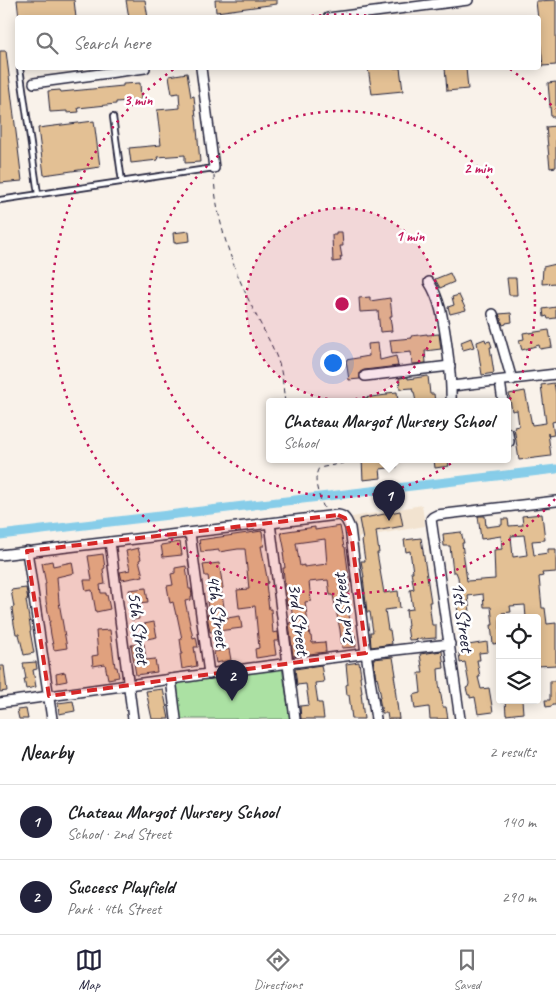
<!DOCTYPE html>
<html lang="en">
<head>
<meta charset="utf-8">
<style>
  :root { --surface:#fff; --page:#f2f2f2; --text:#202124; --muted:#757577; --line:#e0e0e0; --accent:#22223b }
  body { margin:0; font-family:Caveat,sans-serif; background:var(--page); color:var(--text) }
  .controls { position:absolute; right:15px; bottom:15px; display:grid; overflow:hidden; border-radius:5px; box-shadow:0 2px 12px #0003 }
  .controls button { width:45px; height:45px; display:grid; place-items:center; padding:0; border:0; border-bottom:1px solid var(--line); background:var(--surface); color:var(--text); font:25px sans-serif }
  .you { position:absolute; left:332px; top:362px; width:18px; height:18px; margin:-12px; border:4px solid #fff; border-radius:50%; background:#1a73e8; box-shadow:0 0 0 8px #1a73e833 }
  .badge { display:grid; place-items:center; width:32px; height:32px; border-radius:50%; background:var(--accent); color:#fff; font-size:16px; font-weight:700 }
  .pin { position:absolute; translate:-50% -41px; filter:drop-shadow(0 1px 2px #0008) }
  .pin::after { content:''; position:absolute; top:26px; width:18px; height:15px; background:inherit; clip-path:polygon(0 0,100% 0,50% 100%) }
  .popup { position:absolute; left:266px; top:398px; width:245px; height:65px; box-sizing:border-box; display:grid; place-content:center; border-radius:5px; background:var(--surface); filter:drop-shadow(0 1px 4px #0005); font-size:16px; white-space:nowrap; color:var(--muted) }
  .popup b { font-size:19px; color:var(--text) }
  .popup::after { content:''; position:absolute; left:50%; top:100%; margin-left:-10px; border:10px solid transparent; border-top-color:var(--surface) }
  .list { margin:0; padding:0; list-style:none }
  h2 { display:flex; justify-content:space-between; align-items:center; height:65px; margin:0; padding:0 20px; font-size:21px }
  h2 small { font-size:16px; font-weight:400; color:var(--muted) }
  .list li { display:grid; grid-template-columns:32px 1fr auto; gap:15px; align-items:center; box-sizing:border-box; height:75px; padding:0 20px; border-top:1px solid var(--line) }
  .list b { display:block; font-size:19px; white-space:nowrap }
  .list p { margin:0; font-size:16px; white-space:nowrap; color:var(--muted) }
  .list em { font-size:16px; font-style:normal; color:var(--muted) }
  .icon { flex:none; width:28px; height:28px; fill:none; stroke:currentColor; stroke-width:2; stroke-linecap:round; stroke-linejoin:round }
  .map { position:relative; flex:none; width:556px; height:719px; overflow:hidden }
  .search { position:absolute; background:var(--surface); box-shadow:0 2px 12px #0003; left:15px; right:15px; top:15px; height:55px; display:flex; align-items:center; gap:12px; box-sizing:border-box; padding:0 18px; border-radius:5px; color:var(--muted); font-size:19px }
  .sheet { height:215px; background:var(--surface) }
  nav { display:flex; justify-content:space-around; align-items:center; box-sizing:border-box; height:70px; border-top:1px solid var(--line); background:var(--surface); font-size:14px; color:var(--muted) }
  nav a { display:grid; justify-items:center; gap:2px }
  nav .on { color:var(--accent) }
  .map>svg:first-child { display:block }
  .built { fill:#f2e3d0 }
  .green { fill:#abe1a3; stroke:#66826f }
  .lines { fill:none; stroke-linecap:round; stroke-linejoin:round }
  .canal { stroke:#87cde9; stroke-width:9 }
  .building { fill:#e3c094; stroke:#22223b; fill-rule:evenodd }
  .lane-casing { stroke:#22223b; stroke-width:8 }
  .street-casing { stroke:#22223b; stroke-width:12 }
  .path { stroke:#22223b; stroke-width:1; stroke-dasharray:5 4; stroke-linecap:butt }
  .lane { stroke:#fff; stroke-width:4.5 }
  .street { stroke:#fff; stroke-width:9 }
  .marked { fill:#d62828; fill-opacity:0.2; stroke:#d62828; stroke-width:4; stroke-dasharray:10 6; stroke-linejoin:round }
  .ring { fill:none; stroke:#c2185b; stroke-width:2.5; stroke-dasharray:2.5 5 }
  .labels { text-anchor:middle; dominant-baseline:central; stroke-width:5; stroke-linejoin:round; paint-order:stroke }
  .street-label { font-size:20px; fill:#22223b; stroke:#fff }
  .centre { fill:#c2185b; stroke:#fff; stroke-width:2.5 }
  .ring-label { font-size:15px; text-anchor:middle; font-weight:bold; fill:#c2185b; stroke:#fff; stroke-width:5; stroke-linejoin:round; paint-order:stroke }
</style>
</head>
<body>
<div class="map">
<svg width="556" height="719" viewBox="0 0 556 719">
  <rect width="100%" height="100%" fill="#f9f2ea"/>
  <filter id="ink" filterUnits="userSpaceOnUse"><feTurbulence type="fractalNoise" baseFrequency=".02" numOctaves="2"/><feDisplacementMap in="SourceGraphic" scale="10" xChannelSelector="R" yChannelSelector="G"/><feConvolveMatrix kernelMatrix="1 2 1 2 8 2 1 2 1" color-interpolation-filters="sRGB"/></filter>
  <g filter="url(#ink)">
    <path class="built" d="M 422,505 L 425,526 L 356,538 L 352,517 Z"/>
    <path class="green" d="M 282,668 L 290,719 L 180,719 L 175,683 Z"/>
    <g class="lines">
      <path class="canal" d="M 0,535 L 556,469"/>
    </g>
    <g class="building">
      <path d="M 17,0 L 74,0 L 76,18 L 19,18 Z"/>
      <path d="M 126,0 L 145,0 L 148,18 L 129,18 Z"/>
      <path d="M 215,0 L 277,0 L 277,4 L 216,12 Z"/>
      <path d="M 556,0 L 556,65 L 543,66 L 536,1 Z"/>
      <path d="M 0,51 L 6,51 L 22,181 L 0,183 Z"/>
      <path d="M 368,68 L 400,68 L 403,91 L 372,94 Z"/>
      <path d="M 445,68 L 466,68 L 468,89 L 447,91 Z"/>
      <path d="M 187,73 L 191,97 L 194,96 L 200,162 L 185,163 L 185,155 L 157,157 L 158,160 L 131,163 L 129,148 L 161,145 L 157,110 L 180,108 L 179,93 L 172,94 L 169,76 Z"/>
      <path d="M 556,82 L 556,117 L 551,117 L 548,83 Z"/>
      <path d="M 140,83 L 141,100 L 116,102 L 116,104 L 78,108 L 79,112 L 67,113 L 67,111 L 50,112 L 48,91 L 60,90 L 61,92 L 82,90 L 123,86 L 123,84 Z"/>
      <path d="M 94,121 L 100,167 L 44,175 L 38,128 Z"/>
      <path d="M 556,126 L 556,167 L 550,168 L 546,127 Z"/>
      <path d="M 189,231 L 190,241 L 174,243 L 173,233 Z"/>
      <path d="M 336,232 L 342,232 L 343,246 L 340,246 L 342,257 L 340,257 L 341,261 L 333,262 L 332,235 L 336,235 Z"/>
      <path d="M 556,264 L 556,283 L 542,284 L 543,267 Z"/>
      <path d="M 450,273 L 454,282 L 440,288 L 435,279 Z"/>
      <path d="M 507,278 L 516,278 L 517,295 L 509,295 Z"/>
      <path d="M 459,295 L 466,310 L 450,314 L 448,307 L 454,305 L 452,297 Z"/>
      <path d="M 370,297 L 370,301 L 390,298 L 392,316 L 390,316 L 392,331 L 380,332 L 378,311 L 360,312 L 359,298 Z"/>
      <path d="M 556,307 L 556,318 L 548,319 L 547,316 L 544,317 L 543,309 Z"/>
      <path d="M 511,313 L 512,322 L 506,323 L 506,324 L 503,325 L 499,314 Z"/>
      <path d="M 549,330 L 552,347 L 540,349 L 539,345 L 522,350 L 519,340 L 524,339 L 523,333 L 529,332 L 529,333 Z"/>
      <path d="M 427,334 L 427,335 L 439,334 L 441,349 L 425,351 L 426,363 L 412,364 L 411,352 L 392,354 L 390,340 L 412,338 L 411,336 Z"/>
      <path d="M 471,338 L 474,347 L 463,350 L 461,342 Z"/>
      <path d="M 485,339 L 486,342 L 490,341 L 492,347 L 490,347 L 494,373 L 482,375 L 477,342 Z"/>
      <path d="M 378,343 L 380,360 L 396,356 L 398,366 L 364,370 L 360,372 L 360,379 L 349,380 L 346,360 L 369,356 L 368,344 Z"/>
      <path d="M 428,376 L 430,394 L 434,394 L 435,402 L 416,402 L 414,392 L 413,392 L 412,388 L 400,389 L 399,378 L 408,377 L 408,379 Z"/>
      <path d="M 554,383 L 556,394 L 556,421 L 552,422 L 554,435 L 548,436 L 548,433 L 551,456 L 519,460 L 514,427 L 519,426 L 517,410 L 512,411 L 509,394 L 525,391 L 532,425 L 546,423 L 541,385 Z"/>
      <path d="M 397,392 L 398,402 L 364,402 L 363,398 L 387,395 L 387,393 Z"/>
      <path d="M 362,460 L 396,460 L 397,467 L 380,469 L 381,478 L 363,480 Z"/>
      <path d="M 434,460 L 448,460 L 449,466 L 435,468 Z"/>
      <path d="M 400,511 L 403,526 L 376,531 L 379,553 L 377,553 L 384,593 L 398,591 L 400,608 L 385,610 L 388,630 L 390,630 L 392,644 L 371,647 L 370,632 L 373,632 L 370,612 L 367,612 L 363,577 L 364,577 L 361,561 L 365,561 L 362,540 L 363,540 L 359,519 Z"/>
      <path d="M 542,514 L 545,540 L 532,541 L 534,555 L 548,553 L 548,549 L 556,549 L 556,572 L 542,573 L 543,576 L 539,577 L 542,608 L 545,608 L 547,624 L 556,623 L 556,665 L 537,666 L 537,618 L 526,618 L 525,605 L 510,606 L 511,612 L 502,613 L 503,618 L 500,618 L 500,643 L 493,644 L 491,625 L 493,625 L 491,607 L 484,607 L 483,594 L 468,596 L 470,612 L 458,613 L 457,605 L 461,604 L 458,577 L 456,572 L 453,572 L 450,546 L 444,546 L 443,534 L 461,532 L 464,543 L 462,543 L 467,581 L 495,579 L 494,550 L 502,549 L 501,536 L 481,539 L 478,516 L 485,516 L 486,527 L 502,525 L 502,519 L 508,519 L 509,526 L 523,525 L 522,516 ZM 524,535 L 527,555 L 513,557 L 511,536 Z"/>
      <path d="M 340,526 L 344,547 L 345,547 L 349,578 L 348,578 L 350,592 L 347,593 L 350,610 L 348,610 L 353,636 L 355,635 L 356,647 L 342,648 L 340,630 L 333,595 L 330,595 L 328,580 L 309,582 L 311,601 L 305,602 L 310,636 L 311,636 L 312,643 L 325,642 L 326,652 L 293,656 L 289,623 L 293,622 L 291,604 L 287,605 L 283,568 L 285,568 L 283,552 L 285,552 L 281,532 L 315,527 L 315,530 ZM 325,539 L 327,564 L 304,567 L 304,565 L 300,566 L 296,543 Z"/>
      <path d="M 262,531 L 264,546 L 261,546 L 268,583 L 266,584 L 269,609 L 271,609 L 273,633 L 278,632 L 279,641 L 274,641 L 276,655 L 256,658 L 255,649 L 259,648 L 255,606 L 239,608 L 237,590 L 249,589 L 245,549 L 238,549 L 219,552 L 219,550 L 201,552 L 199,540 Z"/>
      <path d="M 421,538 L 431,602 L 429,602 L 432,625 L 436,625 L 436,638 L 409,640 L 407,626 L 408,626 L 406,610 L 413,609 L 410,590 L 414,589 L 411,572 L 413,572 L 410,551 L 406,552 L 404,540 Z"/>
      <path d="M 180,542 L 182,555 L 163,557 L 161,545 Z"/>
      <path d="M 138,548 L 141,559 L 139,560 L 143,576 L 122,580 L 120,572 L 130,570 L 126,551 Z"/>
      <path d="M 103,554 L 105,568 L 103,569 L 105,584 L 100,585 L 101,593 L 106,593 L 106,595 L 107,595 L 110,609 L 96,612 L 92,590 L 86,591 L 84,580 L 92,580 L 88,556 Z"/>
      <path d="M 52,561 L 53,566 L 72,562 L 74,573 L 57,577 L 59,602 L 67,648 L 54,650 L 51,635 L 49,622 L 50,622 L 46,601 L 45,584 L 46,584 L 42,563 Z"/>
      <path d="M 219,563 L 223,588 L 221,589 L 225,613 L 227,612 L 227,618 L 240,616 L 242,628 L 210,632 L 207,615 L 209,615 L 207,601 L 212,600 L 208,576 L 205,576 L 203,565 Z"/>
      <path d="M 186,566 L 189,589 L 191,589 L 192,596 L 191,596 L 191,600 L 185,601 L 193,638 L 196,637 L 198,647 L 194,647 L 197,666 L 182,669 L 180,654 L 182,654 L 180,639 L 182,639 L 177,615 L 176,615 L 173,602 L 170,603 L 167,586 L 173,585 L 171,574 L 175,573 L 175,568 Z"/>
      <path d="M 26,588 L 28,600 L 26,600 L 31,631 L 30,631 L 34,653 L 24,655 L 19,634 L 16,634 L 14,624 L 12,608 L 14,607 L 11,590 Z"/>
      <path d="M 146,588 L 148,602 L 137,603 L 139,619 L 132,620 L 129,590 Z"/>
      <path d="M 154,622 L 157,637 L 147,639 L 144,624 Z"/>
      <path d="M 110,630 L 115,667 L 117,667 L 119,677 L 108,679 L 105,664 L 93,666 L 92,656 L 98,655 L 96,631 Z"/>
      <path d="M 487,642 L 488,652 L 479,653 L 480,660 L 477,660 L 480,677 L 478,677 L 481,689 L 489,688 L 493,712 L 478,714 L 475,697 L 470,698 L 470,695 L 468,695 L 466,688 L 468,687 L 469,684 L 465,662 L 460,663 L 459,653 L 463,653 L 462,646 Z"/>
      <path d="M 144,644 L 146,660 L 155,659 L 157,672 L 136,675 L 131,645 Z"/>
      <path d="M 229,649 L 231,660 L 216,663 L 214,652 Z"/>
      <path d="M 442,651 L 444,668 L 438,669 L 439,684 L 443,707 L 446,707 L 448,719 L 430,719 L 429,707 L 415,709 L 413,695 L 421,693 L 419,673 L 423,673 L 420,654 Z"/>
      <path d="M 393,657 L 396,675 L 394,675 L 396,688 L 395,688 L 399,719 L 388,719 L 387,713 L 382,713 L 379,697 L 381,697 L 377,677 L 376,678 L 373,659 Z"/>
      <path d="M 36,662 L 37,669 L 33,670 L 36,687 L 26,689 L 24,679 L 26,679 L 23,663 Z"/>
      <path d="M 359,662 L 361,676 L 360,676 L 362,693 L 361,693 L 364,719 L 352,719 L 349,695 L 347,695 L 346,685 L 348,684 L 346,664 Z"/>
      <path d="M 321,665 L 324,682 L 315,683 L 318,703 L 322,703 L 324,719 L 301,719 L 300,706 L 309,705 L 306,684 L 297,685 L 295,669 Z"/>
      <path d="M 0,666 L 4,666 L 7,691 L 0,692 Z"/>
      <path d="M 65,672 L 67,681 L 57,683 L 56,674 Z"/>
      <path d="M 550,681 L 556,681 L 556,705 L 552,705 L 552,706 L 546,707 L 545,700 L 550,700 Z"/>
      <path d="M 163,689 L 169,719 L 152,719 L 146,691 Z"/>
      <path d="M 505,700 L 522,700 L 523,713 L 506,715 Z"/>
      <path d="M 73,701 L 75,711 L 59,714 L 58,703 Z"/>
      <path d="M 26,709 L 28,719 L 19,719 L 17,710 Z"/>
    </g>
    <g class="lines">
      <g class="lane-casing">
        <g id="lane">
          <path d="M 20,68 L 38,194"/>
          <path d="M 113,117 L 122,182"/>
          <path d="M 0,200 L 214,168"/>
        </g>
      </g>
      <g class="street-casing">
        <g id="street">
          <path d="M 328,18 L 468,0"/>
          <path d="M 201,68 L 214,168"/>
          <path d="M 34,83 L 145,68"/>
          <path d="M 429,282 C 440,299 443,319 446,339 C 449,360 452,381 451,402"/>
          <path d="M 493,314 L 512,380"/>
          <path d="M 365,376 L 450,366"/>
          <path d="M 500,381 L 503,402"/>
          <path d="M 452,386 L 556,374"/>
          <path d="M 508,433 L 509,442"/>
          <path d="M 270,523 L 295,719"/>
          <path d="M 190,533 L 209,674"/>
          <path d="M 110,542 L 133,719"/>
          <path d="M 27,551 L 52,719"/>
          <path d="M 0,555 L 338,515 C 346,516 347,522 350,528 L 366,653 L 376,719"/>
          <path d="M 171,679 L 176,719"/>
          <path d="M 0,703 C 150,682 299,660 450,644"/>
          <path d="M 460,719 L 431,519 L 433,517 L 437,515 L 556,501"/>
        </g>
      </g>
      <g class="path">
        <path d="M 214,176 C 216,225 236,276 258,319 C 265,333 273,346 278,361 C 283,373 283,389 285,402"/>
        <path d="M 324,508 C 319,497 312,479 319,468 L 344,463 L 346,460"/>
      </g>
      <use href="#lane" class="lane"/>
      <use href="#street" class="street"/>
    </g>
  </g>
  <path class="marked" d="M 338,515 L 345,518 L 352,540 L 366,653 L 49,696 L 27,551 Z"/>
  <circle cx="342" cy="304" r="96" fill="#c2185b" fill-opacity=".12"/>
  <g class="ring">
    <circle cx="342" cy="304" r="96"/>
    <circle cx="342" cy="304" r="193"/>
    <path d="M555 499A289 289 0 1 1 174 69M304 17A289 289 0 0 1 380 17M510 69A289 289 0 0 1 555 109"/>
  </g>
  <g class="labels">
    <g class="street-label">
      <text transform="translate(343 610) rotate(-97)">2nd Street</text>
      <text transform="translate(218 611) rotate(83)">4th Street</text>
      <text transform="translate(463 617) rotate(82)">1st Street</text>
      <text transform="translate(299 619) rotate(83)">3rd Street</text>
      <text transform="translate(139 628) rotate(83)">5th Street</text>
    </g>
  </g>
  <circle cx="342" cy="304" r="8" class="centre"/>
  <g class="ring-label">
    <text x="138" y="105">3 min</text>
    <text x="478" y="173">2 min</text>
    <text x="410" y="241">1 min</text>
  </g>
</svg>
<div class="controls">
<button><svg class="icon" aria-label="locate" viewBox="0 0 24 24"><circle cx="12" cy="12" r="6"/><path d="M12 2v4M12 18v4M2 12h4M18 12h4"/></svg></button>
<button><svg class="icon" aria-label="layers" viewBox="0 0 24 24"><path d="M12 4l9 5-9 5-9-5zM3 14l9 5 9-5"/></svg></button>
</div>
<div class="you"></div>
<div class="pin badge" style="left:389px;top:521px">1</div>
<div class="popup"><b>Chateau Margot Nursery School</b>School</div>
<div class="pin badge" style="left:232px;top:701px">2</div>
<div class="search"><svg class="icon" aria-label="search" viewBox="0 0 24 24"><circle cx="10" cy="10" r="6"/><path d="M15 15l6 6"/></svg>Search here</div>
</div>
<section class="sheet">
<h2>Nearby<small>2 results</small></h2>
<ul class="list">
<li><span class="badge">1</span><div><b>Chateau Margot Nursery School</b><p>School · 2nd Street</p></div><em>140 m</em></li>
<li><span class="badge">2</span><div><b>Success Playfield</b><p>Park · 4th Street</p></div><em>290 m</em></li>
</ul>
</section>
<nav>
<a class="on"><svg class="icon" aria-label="map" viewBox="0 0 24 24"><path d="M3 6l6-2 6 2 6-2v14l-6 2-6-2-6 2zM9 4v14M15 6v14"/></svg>Map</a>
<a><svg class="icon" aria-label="directions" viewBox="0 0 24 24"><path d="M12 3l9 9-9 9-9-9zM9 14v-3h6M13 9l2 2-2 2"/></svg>Directions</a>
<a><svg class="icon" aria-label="saved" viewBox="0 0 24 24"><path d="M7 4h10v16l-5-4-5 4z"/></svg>Saved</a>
</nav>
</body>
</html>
